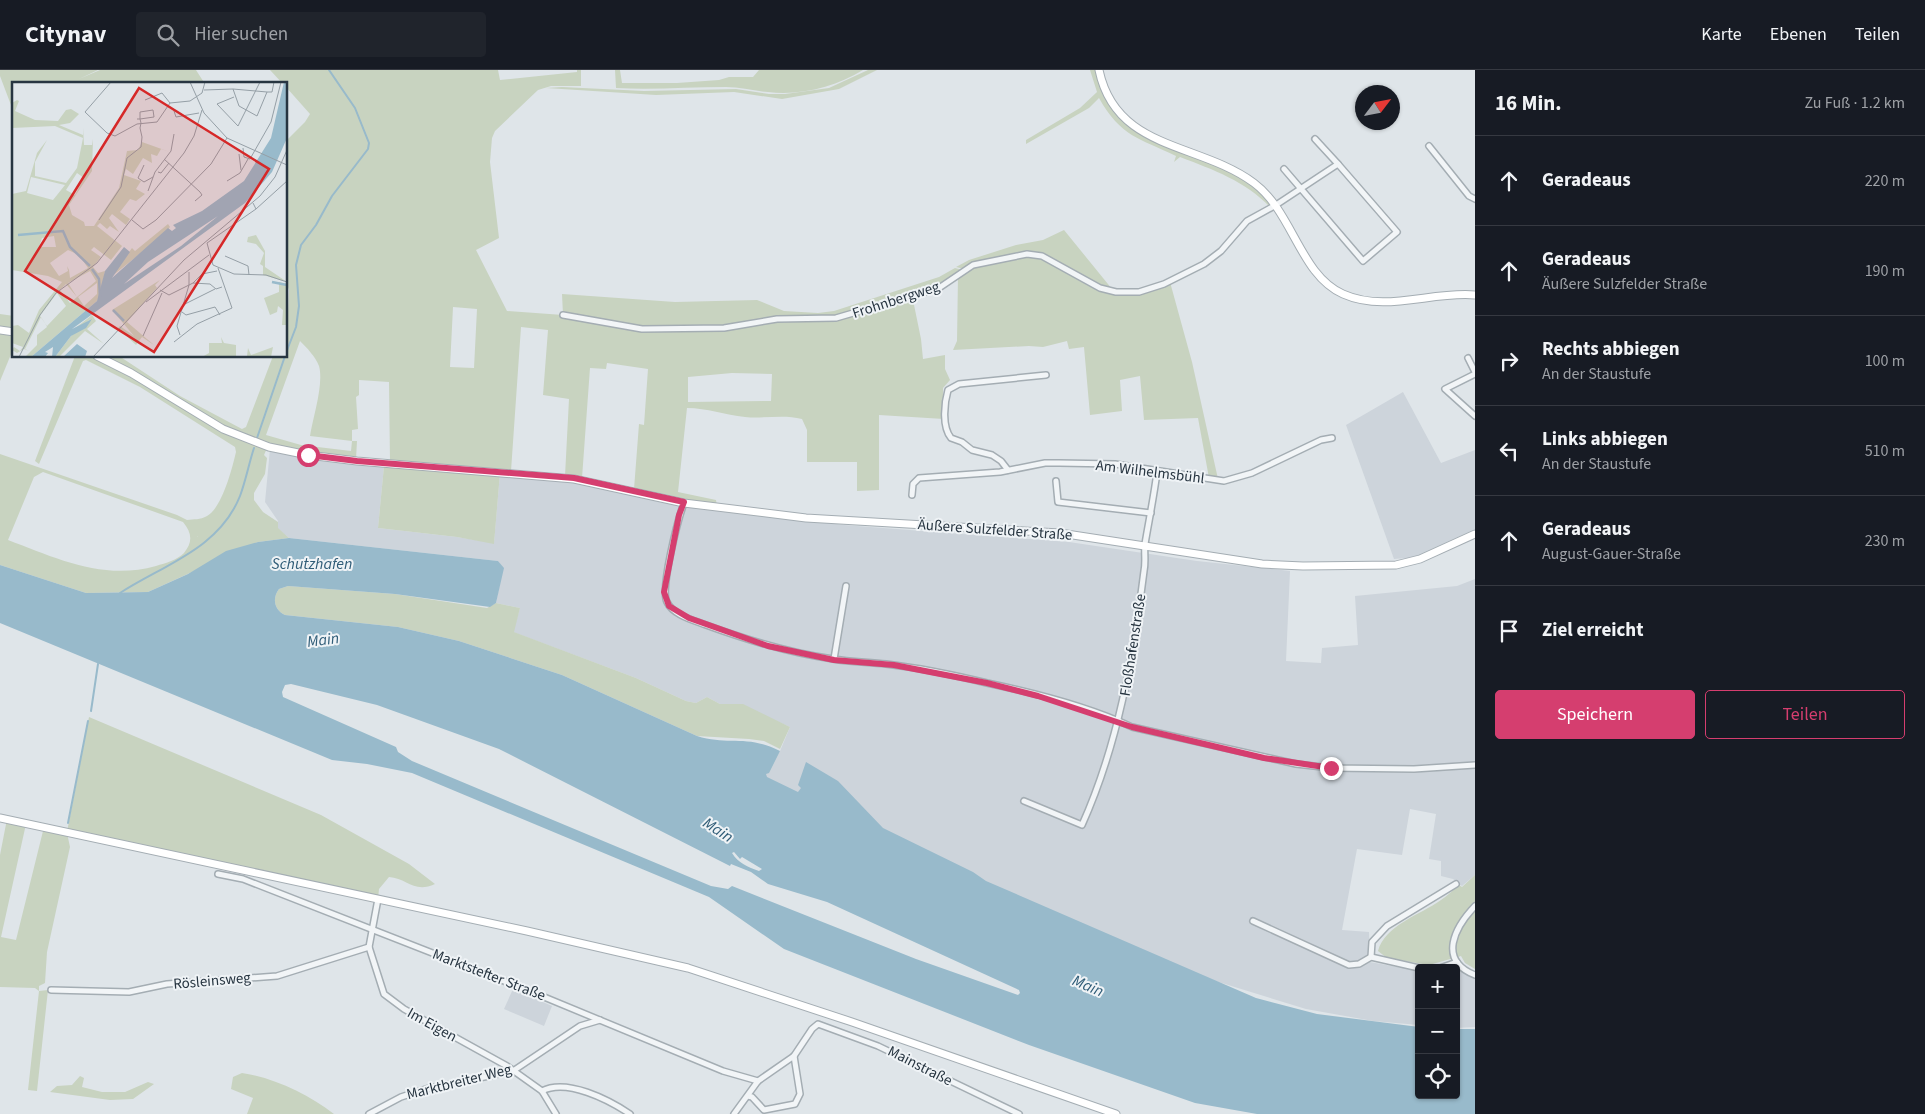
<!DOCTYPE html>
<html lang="de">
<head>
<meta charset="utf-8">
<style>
  :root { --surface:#171b24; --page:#20242c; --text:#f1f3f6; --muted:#9ea1a6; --line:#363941; --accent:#d53e6f }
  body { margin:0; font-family:"Source Sans 3",sans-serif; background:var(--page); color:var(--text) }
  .controls { position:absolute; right:15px; bottom:15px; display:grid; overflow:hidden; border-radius:5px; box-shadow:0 1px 4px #0004 }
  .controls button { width:45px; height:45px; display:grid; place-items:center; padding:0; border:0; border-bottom:1px solid var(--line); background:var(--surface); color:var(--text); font:25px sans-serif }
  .compass { position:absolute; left:1355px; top:15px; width:45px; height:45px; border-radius:50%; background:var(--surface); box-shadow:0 1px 4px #0004; rotate:58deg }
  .stop { position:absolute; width:15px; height:15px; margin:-11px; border:4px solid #d53e6f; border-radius:50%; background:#fff }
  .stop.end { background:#d53e6f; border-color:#fff; box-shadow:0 1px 5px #0008 }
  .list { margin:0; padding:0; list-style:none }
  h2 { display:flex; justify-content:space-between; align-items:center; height:65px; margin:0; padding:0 20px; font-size:21px }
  h2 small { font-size:16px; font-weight:400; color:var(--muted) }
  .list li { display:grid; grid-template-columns:32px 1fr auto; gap:15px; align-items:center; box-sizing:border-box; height:90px; padding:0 20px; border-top:1px solid var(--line) }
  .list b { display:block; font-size:19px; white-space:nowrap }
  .list p { margin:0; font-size:16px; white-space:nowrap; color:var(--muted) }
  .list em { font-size:16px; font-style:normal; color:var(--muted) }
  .actions { display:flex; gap:10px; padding:15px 20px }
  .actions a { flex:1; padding:11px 0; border:1px solid var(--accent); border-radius:5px; text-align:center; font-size:18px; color:var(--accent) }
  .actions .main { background:var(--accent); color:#fff }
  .icon { flex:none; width:28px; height:28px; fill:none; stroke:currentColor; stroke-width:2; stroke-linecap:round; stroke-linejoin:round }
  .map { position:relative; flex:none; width:1475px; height:1044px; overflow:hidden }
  header { display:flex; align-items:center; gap:30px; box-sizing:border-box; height:70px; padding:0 25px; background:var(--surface); border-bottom:1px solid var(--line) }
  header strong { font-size:24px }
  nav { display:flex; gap:28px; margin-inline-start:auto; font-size:18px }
  .search { width:350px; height:45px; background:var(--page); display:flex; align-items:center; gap:12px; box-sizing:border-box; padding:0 18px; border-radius:5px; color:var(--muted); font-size:19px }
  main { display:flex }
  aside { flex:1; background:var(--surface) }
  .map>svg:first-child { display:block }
  .built { fill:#cdd4db }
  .green { fill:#c8d3c0; fill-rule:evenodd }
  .water { fill:#98bacb; fill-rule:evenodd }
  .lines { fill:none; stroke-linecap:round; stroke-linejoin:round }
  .stream { stroke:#98bacb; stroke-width:2 }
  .street-casing { stroke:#a4adb3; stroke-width:8 }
  .secondary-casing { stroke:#a4adb3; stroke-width:9 }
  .street { stroke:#f2f5f7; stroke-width:5 }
  .secondary { stroke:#fff; stroke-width:7 }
  .route { stroke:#d53e6f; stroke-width:6 }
  .labels { text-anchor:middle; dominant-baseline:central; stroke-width:4; stroke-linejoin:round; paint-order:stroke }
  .street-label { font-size:15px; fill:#273541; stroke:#eff3f6 }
  .water-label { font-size:16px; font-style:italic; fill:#2f5c77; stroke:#eff3f6 }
  .inset-river { fill:none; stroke:#98bacb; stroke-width:2.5 }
  .inset-road { fill:none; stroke:#959fa6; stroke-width:1 }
  .view { fill:#d62828; fill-opacity:0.15; stroke:#d62828; stroke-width:2.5 }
  .inset-edge { fill:none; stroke:#273541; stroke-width:2.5 }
</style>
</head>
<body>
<header>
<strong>Citynav</strong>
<div class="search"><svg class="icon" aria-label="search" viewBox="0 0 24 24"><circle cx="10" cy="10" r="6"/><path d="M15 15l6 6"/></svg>Hier suchen</div>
<nav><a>Karte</a><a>Ebenen</a><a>Teilen</a></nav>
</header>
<main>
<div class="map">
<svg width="1475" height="1044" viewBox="0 0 1475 1044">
  <rect width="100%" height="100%" fill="#dfe5e9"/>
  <g class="built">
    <path d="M 1403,322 L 1441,393 L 1475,380 L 1475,461 L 1419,487 L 1394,489 L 1346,355 Z"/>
    <path d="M 270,379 L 384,396 L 378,458 L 457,467 L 494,473 L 500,403 L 594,415 L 643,428 L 844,455 L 1069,472 L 1197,491 L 1290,501 L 1286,591 L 1321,593 L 1322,578 L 1358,575 L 1355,526 L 1457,516 L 1475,509 L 1475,805 L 1462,816 L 1453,809 L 1441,806 L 1441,791 L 1429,789 L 1436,744 L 1410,739 L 1402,785 L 1357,779 L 1342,860 L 1369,862 L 1370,892 L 1419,901 L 1419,955 L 1373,951 L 1306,939 L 1199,906 L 993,816 L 763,706 L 780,681 L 790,657 L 738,634 L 720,634 L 707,627 L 696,633 L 686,631 L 636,608 L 513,562 L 520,538 L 496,533 L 503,498 L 498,491 L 289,468 L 277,458 L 278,451 L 265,432 Z"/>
    <path d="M 1456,895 L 1470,906 L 1475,907 L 1475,957 L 1456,958 L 1456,898 L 1447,898 Z"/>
    <path d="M 513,919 L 552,936 L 544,956 L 504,939 Z"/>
  </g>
  <g class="green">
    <path d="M 0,0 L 98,0 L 79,9 L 100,0 L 196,0 L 205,14 L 14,14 L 14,43 L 0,6 Z"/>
    <path d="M 270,0 L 498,0 L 500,10 L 577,2 L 577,0 L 581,0 L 581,16 L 551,16 L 538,20 L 495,61 L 492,68 L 490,92 L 499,168 L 476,180 L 507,241 L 563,245 L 562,224 L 675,232 L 757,230 L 784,241 L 818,243 L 834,241 L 939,207 L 955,198 L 963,200 L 944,214 L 912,225 L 921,269 L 923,289 L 945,285 L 945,299 L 950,310 L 943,318 L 944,349 L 879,345 L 879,420 L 857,421 L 857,392 L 807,392 L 807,360 L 802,349 C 783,344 764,349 745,347 C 725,345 707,338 687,338 L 678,422 L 716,430 L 717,436 L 634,419 L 639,354 L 644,355 L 648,299 L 607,293 L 606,299 L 590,298 L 582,408 L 565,406 L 569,329 L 543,325 L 548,260 L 521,257 L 511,401 L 390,392 L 389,312 L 359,310 L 359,325 L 356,327 L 358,359 L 352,360 L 352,371 L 357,371 L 356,389 L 269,377 L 223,358 L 100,286 L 119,286 L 180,326 L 242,359 L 246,357 L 273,286 L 286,286 L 289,220 L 286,211 L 286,71 L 305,52 L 310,44 L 286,17 L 286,14 L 283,14 ZM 453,237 L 477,239 L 474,298 L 450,297 ZM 300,271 C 307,278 315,286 319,296 C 324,314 313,347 310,366 L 352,371 L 351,381 L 301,375 L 266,365 ZM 732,303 L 772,304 L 771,331 L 688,332 L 688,307 Z"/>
    <path d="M 615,0 L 620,0 L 622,13 L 677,13 L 719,10 L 729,7 L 753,7 L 759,0 L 863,0 C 836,17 800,26 768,22 C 754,21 740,17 726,17 C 689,17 653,20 616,18 Z"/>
    <path d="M 868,0 L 877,0 L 839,19 L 782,29 L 734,22 L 656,25 L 546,18 L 562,17 L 644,21 L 736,19 L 769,24 L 785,24 L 829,18 Z"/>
    <path d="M 1090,0 L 1097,0 L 1113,39 L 1138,62 L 1234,102 L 1246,109 L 1274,135 L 1270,137 C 1245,111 1214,100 1180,87 L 1174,92 L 1176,86 C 1139,68 1121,67 1099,28 L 1089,38 L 1026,74 L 1026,70 L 1080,38 L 1097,22 Z"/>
    <path d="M 1064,160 L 1112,219 L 1126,221 L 1136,218 L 1138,221 C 1106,227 1091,207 1064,200 C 1099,226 1130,228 1170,212 L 1192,292 L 1218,409 L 1209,408 L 1198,348 L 1144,350 L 1140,306 L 1120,310 L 1122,341 L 1090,345 L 1084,277 L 1069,279 L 1067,271 L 1043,277 L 1029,276 L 953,280 L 957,271 L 958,206 L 974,196 L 1002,190 L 975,194 L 964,199 L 956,197 L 969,190 L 1016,175 L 1043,170 Z"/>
    <path d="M 0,244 L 14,246 L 14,260 L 0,258 Z"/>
    <path d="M 0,261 L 14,264 L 14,277 L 0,311 Z"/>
    <path d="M 75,286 L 93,286 L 115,296 L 196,346 L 267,378 L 264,385 L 267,388 L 265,404 L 254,423 L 254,430 L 263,442 L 278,452 L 278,458 L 289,468 L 258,472 L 148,522 L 86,523 L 0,495 L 0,384 L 177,445 L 187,450 L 198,467 L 187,450 C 194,449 200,450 207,446 C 222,438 232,399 236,382 L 235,377 L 140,317 L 86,290 L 83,291 L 39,394 L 35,391 ZM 43,402 L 183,452 C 192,463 193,472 184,483 C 177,490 166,493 156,496 C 103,511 56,488 8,470 L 34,407 Z"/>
    <path d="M 384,396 L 500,403 L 494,474 L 457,467 L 378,458 Z"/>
    <path d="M 288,516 L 395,524 L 487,538 L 496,533 L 520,538 L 514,562 L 636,608 L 686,631 L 696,633 L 707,627 L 720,634 L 743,634 L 790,657 L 780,679 L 764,671 L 749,669 L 697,666 L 562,605 L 459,571 L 398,557 L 285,545 C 274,540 272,528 279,519 Z"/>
    <path d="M 89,647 L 321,745 L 409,794 L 435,814 C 414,824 407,808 389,807 L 379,819 L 378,829 L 67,763 L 70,777 L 47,882 L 45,913 L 39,916 L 39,921 L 48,920 L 37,1021 L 28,1020 L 39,921 L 35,918 L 0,917 L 0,785 L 7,749 L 26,754 L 1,867 L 16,870 L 44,757 L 67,762 Z"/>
    <path d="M 1475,805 L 1475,899 L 1465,893 L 1461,886 L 1429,895 L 1387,888 L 1378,881 C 1385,855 1420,845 1441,830 C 1447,826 1453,820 1459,815 L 1462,817 Z"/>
    <path d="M 242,1003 C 274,1008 308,1024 334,1044 L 247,1044 L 253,1028 L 231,1019 L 233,1007 Z"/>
    <path d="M 80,1006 L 84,1008 L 82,1017 L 102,1022 L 125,1022 L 148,1012 L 154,1014 L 133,1029 L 110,1030 L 50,1022 L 57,1016 L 72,1015 Z"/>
  </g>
  <path class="water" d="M 289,468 L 498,491 L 504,498 L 496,533 L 490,537 L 395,524 L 288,516 L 279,519 C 272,528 274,540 285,545 L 398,557 L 459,571 L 562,605 L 697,666 C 729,676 746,664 780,681 L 769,703 L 766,704 L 767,707 L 798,722 L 801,718 L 798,715 L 806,692 L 838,711 L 883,758 L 973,802 L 986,811 L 1256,928 L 1317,944 L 1419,957 L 1419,1025 L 1456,1025 L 1456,959 L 1475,959 L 1475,1044 L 1257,1044 L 1195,1033 L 1029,975 L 784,879 L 709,827 L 412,703 L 367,694 L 332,690 L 0,553 L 0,495 L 86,523 L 148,522 L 188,504 L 226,481 L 258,472 ZM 291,614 L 377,635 L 499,679 L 730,796 L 731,794 L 751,802 L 768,814 L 827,832 L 1019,920 L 1020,923 L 1018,925 L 916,889 L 732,816 L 728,819 L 711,816 L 412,691 L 398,682 L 396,677 L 283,627 L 282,622 L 285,615 ZM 734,782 L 740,789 L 742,787 L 762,799 L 759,801 C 748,797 738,793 732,783 Z"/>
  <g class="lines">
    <g class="stream">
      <path d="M 286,283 L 296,257 L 299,236 L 296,195 L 301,175 L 316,155 L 332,126 L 368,79 L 369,73 L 355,38 L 329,0"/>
      <path d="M 257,368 L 285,286"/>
      <path d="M 120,523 C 163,495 219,479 240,426 C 246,410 249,393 254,378"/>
      <path d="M 91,641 L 98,594"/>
      <path d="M 68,753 L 88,651"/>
    </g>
    <g class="street-casing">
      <g id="street">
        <path d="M 1315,69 L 1338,94"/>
        <path d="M 1429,76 L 1469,126 L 1475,129"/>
        <path d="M 563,245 L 642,259 L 724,258 L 777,249 L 836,248 L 939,218 L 973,195 L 1027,184 L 1042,186 L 1100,218 L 1116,222 L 1139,222 L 1164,214 L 1204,194 L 1221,181 L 1247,151 L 1276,135 L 1338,94 L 1397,162 L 1363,191 L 1284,99"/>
        <path d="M 1468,288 L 1475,302"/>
        <path d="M 1475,304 L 1445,319 L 1475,346"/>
        <path d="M 1008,400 L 1001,391 L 992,385 L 972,380 L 962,372 L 951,368 C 942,357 944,334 948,320 L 959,314 L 1046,305"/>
        <path d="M 1056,411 L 1058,432 L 1151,443"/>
        <path d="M 912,425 L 913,414 L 919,408 L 1000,402 L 1045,393 L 1059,393 L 1115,394 L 1224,411 L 1252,403 L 1321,370 L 1332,368"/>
        <path d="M 684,433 C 678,449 660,519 667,532 C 673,545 693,550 706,555 C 747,570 789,583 833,589 C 851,592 869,592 886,594 C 920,598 954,605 987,613 C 1035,623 1087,636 1132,657 L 1296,694 L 1331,698 L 1414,699 L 1475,695"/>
        <path d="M 834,589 L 846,516"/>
        <path d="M 1024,731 L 1082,755 C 1118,675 1133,588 1144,501 C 1146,492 1144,483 1145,474 C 1149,450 1154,426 1157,402"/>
        <path d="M 218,804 L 243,809 L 532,922 L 723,1001 L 758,1011"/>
        <path d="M 378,829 L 369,877 L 384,924 L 404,939 L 507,996 L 542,1021 L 556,1044"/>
        <path d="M 1475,836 C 1455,857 1437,890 1475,905"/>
        <path d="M 1253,851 L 1349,895 L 1359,894 L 1371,887 L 1419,898"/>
        <path d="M 1371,887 L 1372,872 L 1387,856 L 1456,814"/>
        <path d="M 1440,898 L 1457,892"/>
        <path d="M 51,920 L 129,922 L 167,914 L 277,906 L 369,877"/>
        <path d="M 542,1021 C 567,1008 609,1030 630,1044"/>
        <path d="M 748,1026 L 752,1027 L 764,1040 L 795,1034 L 800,1024 L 794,986"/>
        <path d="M 369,1044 L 401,1027 L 426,1019 L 513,1001 L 580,956 L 600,950"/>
        <path d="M 734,1044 L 758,1011 L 794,986 L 812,959 L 818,954 L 878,976 L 1019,1044"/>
      </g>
    </g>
    <g class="secondary-casing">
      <g id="secondary">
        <path d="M 1099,0 C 1116,81 1199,72 1254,113 C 1293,142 1300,205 1343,224 C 1386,243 1431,221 1475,225"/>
        <path d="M 0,260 L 14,262"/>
        <path d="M 97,286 L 131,303 L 223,359 L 269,377 L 308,385 L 357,391 L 574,409 L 684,433 L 806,448 L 1060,463 L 1262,494 L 1303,496 L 1396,495 L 1420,489 L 1475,464"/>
        <path d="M 0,748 L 527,861 L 688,898 L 852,952 L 1116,1044"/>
      </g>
    </g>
    <use href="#street" class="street"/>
    <use href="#secondary" class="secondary"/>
  </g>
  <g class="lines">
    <path class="route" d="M 308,385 L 357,391 L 574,408 L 684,432 L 679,445 L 664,522 L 669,536 L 689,548 L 768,576 L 834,590 L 894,595 L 987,613 L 1038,626 L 1132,657 L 1264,688 L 1331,698"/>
  </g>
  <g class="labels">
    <g class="street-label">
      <text transform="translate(896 230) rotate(-18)">Frohnbergweg</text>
      <text transform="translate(1150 402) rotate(7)">Am Wilhelmsbühl</text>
      <text transform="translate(995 460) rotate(4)">Äußere Sulzfelder Straße</text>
      <text transform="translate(1133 575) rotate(-81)">Floßhafenstraße</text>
      <text transform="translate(489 905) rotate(21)">Marktstefter Straße</text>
      <text transform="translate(212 911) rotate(-5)">Rösleinsweg</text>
      <text transform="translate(432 955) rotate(29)">Im Eigen</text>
      <text transform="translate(920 996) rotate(27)">Mainstraße</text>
      <text transform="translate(459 1012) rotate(-14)">Marktbreiter Weg</text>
    </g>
    <g class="water-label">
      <text x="312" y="494">Schutzhafen</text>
      <text transform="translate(323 570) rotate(-7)">Main</text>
      <text transform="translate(718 760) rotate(33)">Main</text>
      <text transform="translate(1088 916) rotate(23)">Main</text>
    </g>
  </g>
  <g transform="translate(12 12)">
    <rect width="275" height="275" fill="#dfe5e9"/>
    <path d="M 5,18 L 7,19 L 3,29 L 23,38 L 46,39 L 54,28 L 59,27 L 67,32 L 58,41 L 47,43 L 71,53 L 71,46 L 72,63 L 80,63 L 81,57 L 80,89 L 57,123 L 60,133 L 72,140 L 73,144 L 82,144 L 107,106 L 115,69 L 126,68 L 130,60 L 158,70 L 149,67 L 145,74 L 139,72 L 140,81 L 131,76 L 121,92 L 114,87 L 112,93 L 129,99 L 124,107 L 133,112 L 124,119 L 118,117 L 108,130 L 118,137 L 114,143 L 100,132 L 97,136 L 107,150 L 98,144 L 95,147 L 88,141 L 85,144 L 110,164 L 99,178 L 82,165 L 79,168 L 89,175 L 81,185 L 86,191 L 93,189 L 89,211 L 85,219 L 19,275 L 13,275 L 25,263 L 25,253 L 35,245 L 33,241 L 29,235 L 13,267 L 17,269 L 12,267 L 5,271 L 0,268 L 2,265 L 8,269 L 11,265 L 0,261 L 0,244 L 6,243 L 17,251 L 27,228 L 50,200 L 36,194 L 0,188 L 0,112 L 14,109 L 25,71 L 35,58 L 23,80 L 23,94 L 54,101 L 65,86 L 71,56 L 43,44 L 0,46 L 0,21 ZM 65,91 L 72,96 L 63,113 L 54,108 ZM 19,95 L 53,103 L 41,118 L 15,111 ZM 42,154 L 44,165 L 27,165 L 30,156 ZM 56,168 L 67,173 L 76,186 L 58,196 L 57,188 L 55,184 L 56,189 L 47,194 L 38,181 ZM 78,189 L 84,199 L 65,215 L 56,201 ZM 85,201 L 85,212 L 72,224 L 66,215 ZM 54,202 L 65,215 L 58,221 L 48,208 ZM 45,211 L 54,224 L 35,244 L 28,234 ZM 156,142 L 158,145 L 150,154 L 99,195 L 120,166 L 123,169 ZM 244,153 L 253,169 L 253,185 L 275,200 L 251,193 L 251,174 L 251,184 L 248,182 L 252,171 L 244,162 L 235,160 L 236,155 ZM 148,198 L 143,203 L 145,206 L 115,240 L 142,263 L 130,255 L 124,263 L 106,246 L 108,244 L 122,254 L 100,228 ZM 267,200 L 275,202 L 275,243 L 270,243 L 271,228 L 266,224 L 265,230 L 258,233 L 252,216 L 267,210 ZM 80,233 L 84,239 L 75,247 L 92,262 L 73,249 L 47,275 L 43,275 L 59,254 L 79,237 L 43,262 ZM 209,255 L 212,261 L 224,263 L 224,275 L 190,275 L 197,271 L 197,261 L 210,261 ZM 261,265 L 259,275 L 227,275 L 235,274 L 236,266 L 239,273 Z" fill="#c8d3c0" fill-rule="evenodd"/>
    <path d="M 272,0 L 275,0 L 275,56 L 260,90 L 233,121 L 60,247 L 80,237 L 74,246 L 59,254 L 43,275 L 40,275 L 41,265 L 33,270 L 36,271 L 33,275 L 19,275 L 85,219 L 93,189 L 112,165 L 118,170 L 100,196 L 156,146 L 160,149 L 164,146 L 161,143 L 190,129 L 232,99 L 259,56 ZM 206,134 L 169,164 L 112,202 L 136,180 ZM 65,262 L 75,269 L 73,275 L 51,275 Z" fill="#98bacb" fill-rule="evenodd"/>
    <path class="inset-river" d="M 6,153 L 51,149 L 58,165 L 78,184M 80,187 L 87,197 L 88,215M 260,200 L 275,203M 101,228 L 112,239"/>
    <path class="inset-road" d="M 99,0 L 73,30 L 95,51 L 103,54 L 125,42 L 145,40 L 158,21 L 178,19 L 190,11 L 193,0M 178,0 L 192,31 L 215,56 L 275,83M 192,8 L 221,7 L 255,10 L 245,34 L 227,24 L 221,7M 255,10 L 260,10 L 262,0M 222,15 L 205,22 L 226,44 L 248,0M 133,18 L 150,11 L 158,21M 162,29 L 164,35 L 187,31M 231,66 L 232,75 L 238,77 L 259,40 L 269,0M 227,72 L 229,88M 152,77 L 188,110 L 190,113 L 183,119M 132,83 L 126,96 L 132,100 L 141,95M 146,90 L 149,91 L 157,81M 215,99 L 228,91 L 236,77M 136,109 L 143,90 L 159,69 L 162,52M 241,121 L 244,127 L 195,161 L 201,183 L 222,192 L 254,193 L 275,200M 244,127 L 275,99M 87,138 L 109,105 L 115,76 L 129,65 L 130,55 L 128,46 L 129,41 L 128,37 L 128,30 L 141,28 L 142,35 L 128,37 L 125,37M 120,138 L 131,147 L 144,138 L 199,82 L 215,56M 213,174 L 236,184 L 237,193M 181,201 L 190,192 L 205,189M 148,208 L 157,213 L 181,201 L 198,202 L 204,207 L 210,205M 134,220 L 197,173M 171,223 L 203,207M 170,230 L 174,233 L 203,225 L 208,233M 168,253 L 165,244 L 177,203 L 177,190M 131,254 L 150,211M 162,260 L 185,242 L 220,226 L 206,186M 7,275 L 28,233 L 44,211 L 85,181 L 172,71 L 182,54 L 190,28M 81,275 L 172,178 L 248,114 L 263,95 L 275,68"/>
    <path class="view" d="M 127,6 L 257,87 L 142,270 L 13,189 Z"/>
    <rect width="275" height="275" class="inset-edge"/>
  </g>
</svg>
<div class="controls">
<button>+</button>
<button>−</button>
<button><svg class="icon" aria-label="locate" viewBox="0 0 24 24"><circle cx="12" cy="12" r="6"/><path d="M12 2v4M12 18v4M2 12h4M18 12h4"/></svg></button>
</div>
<svg class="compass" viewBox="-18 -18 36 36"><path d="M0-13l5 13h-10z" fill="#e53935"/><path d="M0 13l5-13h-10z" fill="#9ea1a6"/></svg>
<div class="stop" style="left:308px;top:385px"></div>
<div class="stop end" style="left:1331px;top:698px"></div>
</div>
<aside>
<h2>16 Min.<small>Zu Fuß · 1.2 km</small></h2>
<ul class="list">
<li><svg class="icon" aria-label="ahead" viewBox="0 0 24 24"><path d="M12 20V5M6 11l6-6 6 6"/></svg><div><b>Geradeaus</b></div><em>220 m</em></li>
<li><svg class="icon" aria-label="ahead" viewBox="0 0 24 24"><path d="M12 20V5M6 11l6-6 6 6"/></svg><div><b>Geradeaus</b><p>Äußere Sulzfelder Straße</p></div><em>190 m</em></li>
<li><svg class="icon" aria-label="right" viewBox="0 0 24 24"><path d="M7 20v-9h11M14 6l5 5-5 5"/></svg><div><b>Rechts abbiegen</b><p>An der Staustufe</p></div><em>100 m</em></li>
<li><svg class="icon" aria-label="left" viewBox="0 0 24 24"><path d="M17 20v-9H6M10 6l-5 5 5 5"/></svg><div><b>Links abbiegen</b><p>An der Staustufe</p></div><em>510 m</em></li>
<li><svg class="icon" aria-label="ahead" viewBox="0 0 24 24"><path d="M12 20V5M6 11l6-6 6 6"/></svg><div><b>Geradeaus</b><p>August-Gauer-Straße</p></div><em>230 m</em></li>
<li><svg class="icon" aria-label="arrive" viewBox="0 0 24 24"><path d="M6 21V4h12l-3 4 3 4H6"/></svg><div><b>Ziel erreicht</b></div></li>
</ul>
<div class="actions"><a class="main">Speichern</a><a>Teilen</a></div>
</aside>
</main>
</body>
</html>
